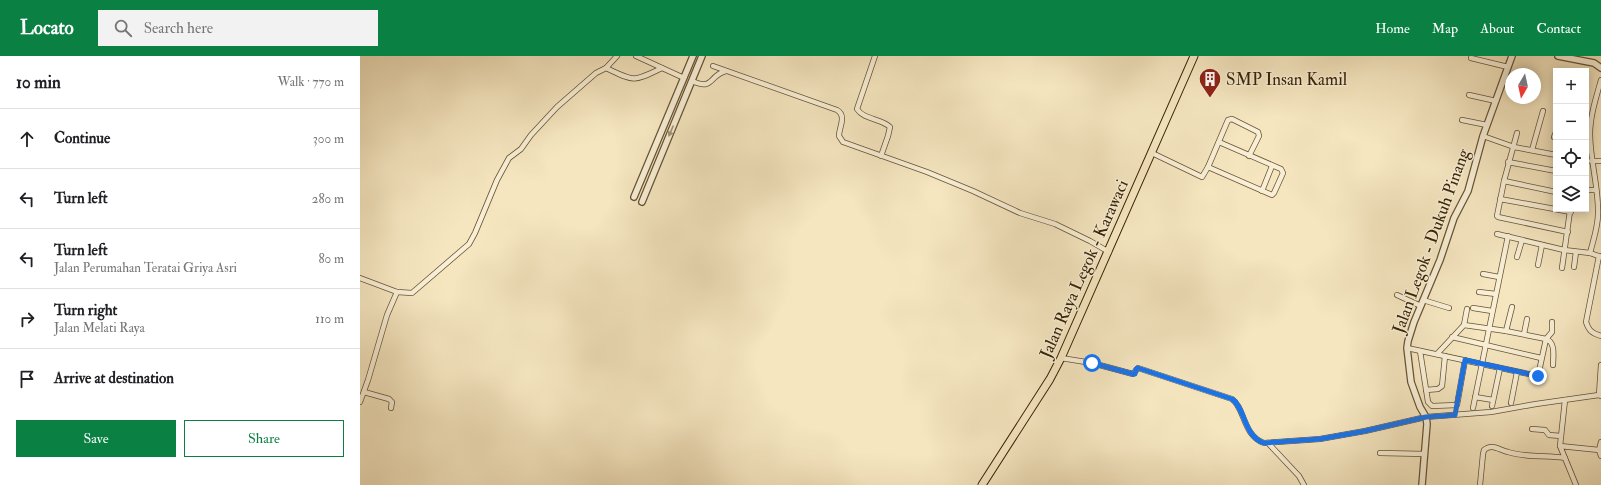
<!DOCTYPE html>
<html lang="en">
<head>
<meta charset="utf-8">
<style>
  :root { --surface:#fff; --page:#f2f2f2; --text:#202124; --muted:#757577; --line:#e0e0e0; --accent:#0b8043 }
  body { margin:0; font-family:"IM FELL Double Pica",serif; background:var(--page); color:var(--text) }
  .controls { position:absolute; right:12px; top:12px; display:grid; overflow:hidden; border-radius:0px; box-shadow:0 2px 10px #0003 }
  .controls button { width:36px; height:36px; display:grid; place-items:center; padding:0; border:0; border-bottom:1px solid var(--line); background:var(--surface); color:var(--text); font:20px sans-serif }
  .compass { position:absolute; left:1145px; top:12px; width:36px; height:36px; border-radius:50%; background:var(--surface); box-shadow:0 2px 10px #0003; rotate:189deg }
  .stop { position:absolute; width:12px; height:12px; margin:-9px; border:3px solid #1a73e8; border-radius:50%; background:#fff }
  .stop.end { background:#1a73e8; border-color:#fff; box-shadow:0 1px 4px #0008 }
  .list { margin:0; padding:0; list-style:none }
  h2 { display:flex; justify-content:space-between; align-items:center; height:52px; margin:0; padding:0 16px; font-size:17px }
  h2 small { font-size:13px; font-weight:400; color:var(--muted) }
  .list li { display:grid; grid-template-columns:26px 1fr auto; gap:12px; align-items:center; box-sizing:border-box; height:60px; padding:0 16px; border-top:1px solid var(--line) }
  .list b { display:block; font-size:15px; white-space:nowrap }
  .list p { margin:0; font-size:13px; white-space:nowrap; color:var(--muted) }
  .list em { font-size:13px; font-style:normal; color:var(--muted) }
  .actions { display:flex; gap:8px; padding:12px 16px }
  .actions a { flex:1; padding:9px 0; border:1px solid var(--accent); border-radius:0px; text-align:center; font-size:14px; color:var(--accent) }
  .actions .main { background:var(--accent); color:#fff }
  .icon { flex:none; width:22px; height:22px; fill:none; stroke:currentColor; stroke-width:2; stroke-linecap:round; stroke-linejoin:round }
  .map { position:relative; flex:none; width:1241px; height:429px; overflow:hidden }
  header { display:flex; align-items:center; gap:24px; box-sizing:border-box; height:56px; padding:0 20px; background:var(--accent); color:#fff }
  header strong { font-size:19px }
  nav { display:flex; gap:22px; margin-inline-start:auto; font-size:14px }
  .search { width:280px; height:36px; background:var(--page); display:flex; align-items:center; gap:10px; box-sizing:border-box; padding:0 14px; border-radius:0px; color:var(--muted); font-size:15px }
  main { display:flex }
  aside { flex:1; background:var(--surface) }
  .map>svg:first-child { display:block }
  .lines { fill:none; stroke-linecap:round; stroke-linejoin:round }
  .minor-casing { stroke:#675333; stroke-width:6 }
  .tertiary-casing { stroke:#675333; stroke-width:8 }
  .primary-casing { stroke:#382204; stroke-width:9 }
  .minor { stroke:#f8efd6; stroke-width:4.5 }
  .tertiary { stroke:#f8efd6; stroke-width:5.5 }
  .primary { stroke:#f5e6c0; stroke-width:7 }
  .oneway { fill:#a29378 }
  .route { stroke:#1a73e8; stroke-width:5 }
  .labels { text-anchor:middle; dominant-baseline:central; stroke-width:3; stroke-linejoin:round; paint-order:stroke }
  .poi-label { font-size:17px; fill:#382204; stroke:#f8efd6; text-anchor:start }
  .street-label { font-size:17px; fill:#382204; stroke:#f8efd6 }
</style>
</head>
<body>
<header>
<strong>Locato</strong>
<div class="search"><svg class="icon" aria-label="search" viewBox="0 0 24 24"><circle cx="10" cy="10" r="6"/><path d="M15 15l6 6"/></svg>Search here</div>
<nav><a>Home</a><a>Map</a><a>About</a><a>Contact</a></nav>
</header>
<main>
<aside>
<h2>10 min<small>Walk · 770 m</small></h2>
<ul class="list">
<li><svg class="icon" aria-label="ahead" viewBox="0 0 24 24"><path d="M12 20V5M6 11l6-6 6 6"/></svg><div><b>Continue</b></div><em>300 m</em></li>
<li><svg class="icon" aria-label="left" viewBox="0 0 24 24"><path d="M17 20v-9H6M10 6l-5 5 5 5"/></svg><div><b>Turn left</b></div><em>280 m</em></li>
<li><svg class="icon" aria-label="left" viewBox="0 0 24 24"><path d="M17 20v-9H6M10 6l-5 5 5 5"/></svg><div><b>Turn left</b><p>Jalan Perumahan Teratai Griya Asri</p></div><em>80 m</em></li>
<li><svg class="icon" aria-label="right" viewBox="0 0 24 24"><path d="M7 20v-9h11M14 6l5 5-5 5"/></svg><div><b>Turn right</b><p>Jalan Melati Raya</p></div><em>110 m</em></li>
<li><svg class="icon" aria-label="arrive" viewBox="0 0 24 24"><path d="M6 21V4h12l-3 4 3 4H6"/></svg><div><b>Arrive at destination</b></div></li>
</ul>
<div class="actions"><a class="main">Save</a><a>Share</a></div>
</aside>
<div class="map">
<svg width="1241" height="429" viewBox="0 0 1241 429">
  <rect width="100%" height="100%" fill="#f5e6c0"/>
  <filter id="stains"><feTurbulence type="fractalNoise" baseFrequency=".005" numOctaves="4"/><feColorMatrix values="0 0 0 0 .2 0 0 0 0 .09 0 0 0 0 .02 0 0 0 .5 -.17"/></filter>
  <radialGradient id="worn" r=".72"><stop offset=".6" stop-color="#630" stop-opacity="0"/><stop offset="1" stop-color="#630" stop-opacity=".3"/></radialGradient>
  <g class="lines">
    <g class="minor-casing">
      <g id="minor">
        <path d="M 276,0 L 324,22"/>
        <path d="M 515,0 L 497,53 C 504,64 521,62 530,71 L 528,80 L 521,100"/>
        <path d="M 1111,2 L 1148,11"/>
        <path d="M 353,10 L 477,54 C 487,60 479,71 479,80 L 483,86 L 567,116 L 613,135 L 660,157 L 695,168 L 730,185 L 749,196"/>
        <path d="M 246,12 C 276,26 272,26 302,12"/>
        <path d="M 332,25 C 354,35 349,19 366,15"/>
        <path d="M 1109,39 L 1136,45"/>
        <path d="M 1102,64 L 1127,69"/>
        <path d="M 1196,76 L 1194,81 L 1196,81"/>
        <path d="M 1157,77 L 1144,125 L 1137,160 L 1138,161 L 1208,176"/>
        <path d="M 1123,80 L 1154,91 L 1196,99"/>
        <path d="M 1172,94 L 1183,55"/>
        <path d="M 792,97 L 842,121 L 848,111 L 868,64 L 872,63 L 898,76 L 899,80 L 889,100"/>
        <path d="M 1231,105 L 1241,105"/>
        <path d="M 1148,106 L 1196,115"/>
        <path d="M 848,111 L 912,139 L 914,137 L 923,117 L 921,113 L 859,86"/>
        <path d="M 1144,125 L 1196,136"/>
        <path d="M 1226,134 L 1236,134"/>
        <path d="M 902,135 L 912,110"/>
        <path d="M 1140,143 L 1211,156"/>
        <path d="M 1137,178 L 1204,194 L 1230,197 L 1241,201"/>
        <path d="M 1230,197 C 1233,185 1238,171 1238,158 C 1239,132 1230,105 1230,78 C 1230,60 1236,42 1241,24"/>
        <path d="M 1239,200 L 1226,266 C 1229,275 1232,277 1241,280"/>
        <path d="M 1157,201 L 1162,184"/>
        <path d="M 1178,209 L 1182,189"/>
        <path d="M 1214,211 L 1216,196"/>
        <path d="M 1202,212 L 1210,155"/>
        <path d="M 1123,218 L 1139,221"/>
        <path d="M 0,222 L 37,236 L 52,237 L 109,188 L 115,177 L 137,124 L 149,102 L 161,93 L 171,79 L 197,51 L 236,17 L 246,12 L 257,0"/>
        <path d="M 1119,236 L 1136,238"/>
        <path d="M 1037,239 L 1061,250"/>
        <path d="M 1063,244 L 1089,252"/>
        <path d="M 1113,252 L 1132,255"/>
        <path d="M 1104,269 L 1107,253"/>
        <path d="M 1146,275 L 1152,251"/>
        <path d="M 1164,278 L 1167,263"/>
        <path d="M 1092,281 L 1181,302"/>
        <path d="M 1047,292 L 1178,320 L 1186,283 C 1196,286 1193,301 1193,309"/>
        <path d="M 1060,295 L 1068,346 L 1072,350 L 1097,349 L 1105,304"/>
        <path d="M 1077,298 L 1104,269 L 1146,275 L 1186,283 L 1192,276 L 1192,266"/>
        <path d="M 701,302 L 732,307 L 773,318 L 778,312 L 872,343 C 885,352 883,380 904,387 L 960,383 L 1005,375 L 1066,361 L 1131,356 L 1176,348 L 1239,339 L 1241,340"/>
        <path d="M 1066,334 L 1078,333 L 1082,330 L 1085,300"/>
        <path d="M 4,336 L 29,343 L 32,346 L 31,352"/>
        <path d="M 1239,339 L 1241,309"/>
        <path d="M 1115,341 L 1133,344"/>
        <path d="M 0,346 L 8,324 L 27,259 L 37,236"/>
        <path d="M 1151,347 L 1157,316"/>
        <path d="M 1132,350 L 1140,312"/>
        <path d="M 1113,352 L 1148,180"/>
        <path d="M 1172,373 L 1185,374 L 1189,379 L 1201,380"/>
        <path d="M 1241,386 L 1239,394 L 1241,400"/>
        <path d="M 908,387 L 939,420 L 944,429"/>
        <path d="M 1200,390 L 1205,344"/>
        <path d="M 1020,397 L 1065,398"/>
        <path d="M 1120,429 L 1123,398 L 1124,394 C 1132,387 1139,394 1148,396 C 1166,402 1187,399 1205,402"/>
        <path d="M 1216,429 L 1200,390 L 1239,394"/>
      </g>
    </g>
    <g class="tertiary-casing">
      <g id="tertiary">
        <path d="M 1198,0 L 1234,7 L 1241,12"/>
        <path d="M 274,141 L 333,0"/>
        <path d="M 282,146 L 342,0"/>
        <path d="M 1062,429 L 1067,368 L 1066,361 L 1060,351 L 1051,326 L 1047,292 L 1048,285 L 1054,266 L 1080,204 L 1094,162 L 1108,135 L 1123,80 L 1152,0"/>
      </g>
    </g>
    <g class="primary-casing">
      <path id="primary" d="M 622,429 L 690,323 L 701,302 L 834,0"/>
    </g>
    <use href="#minor" class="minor"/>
    <use href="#tertiary" class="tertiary"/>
    <use href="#primary" class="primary"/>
  </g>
  <defs><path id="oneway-solid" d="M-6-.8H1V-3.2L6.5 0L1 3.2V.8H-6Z"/></defs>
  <use class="oneway" href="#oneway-solid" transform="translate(311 75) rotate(113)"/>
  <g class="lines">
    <path class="route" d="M 732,307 L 773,318 L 775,318 L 776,313 L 778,312 L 872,343 C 885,351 883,380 904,387 L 960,383 L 1005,375 L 1066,361 L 1095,359 L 1105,304 L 1178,320"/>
  </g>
  <defs>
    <g id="building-pin" transform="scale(1.15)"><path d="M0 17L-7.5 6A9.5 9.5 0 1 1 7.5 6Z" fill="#8f2418" stroke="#f8efd6"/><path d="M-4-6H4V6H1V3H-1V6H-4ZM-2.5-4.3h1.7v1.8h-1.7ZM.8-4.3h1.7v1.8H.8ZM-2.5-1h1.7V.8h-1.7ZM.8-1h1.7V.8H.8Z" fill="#fff"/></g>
  </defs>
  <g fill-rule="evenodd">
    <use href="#building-pin" x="850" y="23"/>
  </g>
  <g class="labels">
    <g class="poi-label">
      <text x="866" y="23">SMP Insan Kamil</text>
    </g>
    <g class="street-label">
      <text transform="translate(1071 185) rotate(-70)">Jalan Legok - Dukuh Pinang</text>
      <text transform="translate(724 213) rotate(-66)">Jalan Raya Legok - Karawaci</text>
    </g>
  </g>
  <rect width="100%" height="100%" filter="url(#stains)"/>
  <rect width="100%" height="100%" fill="url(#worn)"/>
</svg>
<div class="controls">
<button>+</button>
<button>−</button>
<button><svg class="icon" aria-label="locate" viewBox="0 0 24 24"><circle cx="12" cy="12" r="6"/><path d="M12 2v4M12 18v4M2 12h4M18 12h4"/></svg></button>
<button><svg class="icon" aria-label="layers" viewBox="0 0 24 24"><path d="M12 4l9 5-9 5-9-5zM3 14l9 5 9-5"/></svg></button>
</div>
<svg class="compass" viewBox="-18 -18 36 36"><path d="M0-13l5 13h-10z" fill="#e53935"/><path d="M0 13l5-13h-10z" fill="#757577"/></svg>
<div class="stop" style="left:732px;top:307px"></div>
<div class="stop end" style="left:1178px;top:320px"></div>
</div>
</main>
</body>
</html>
